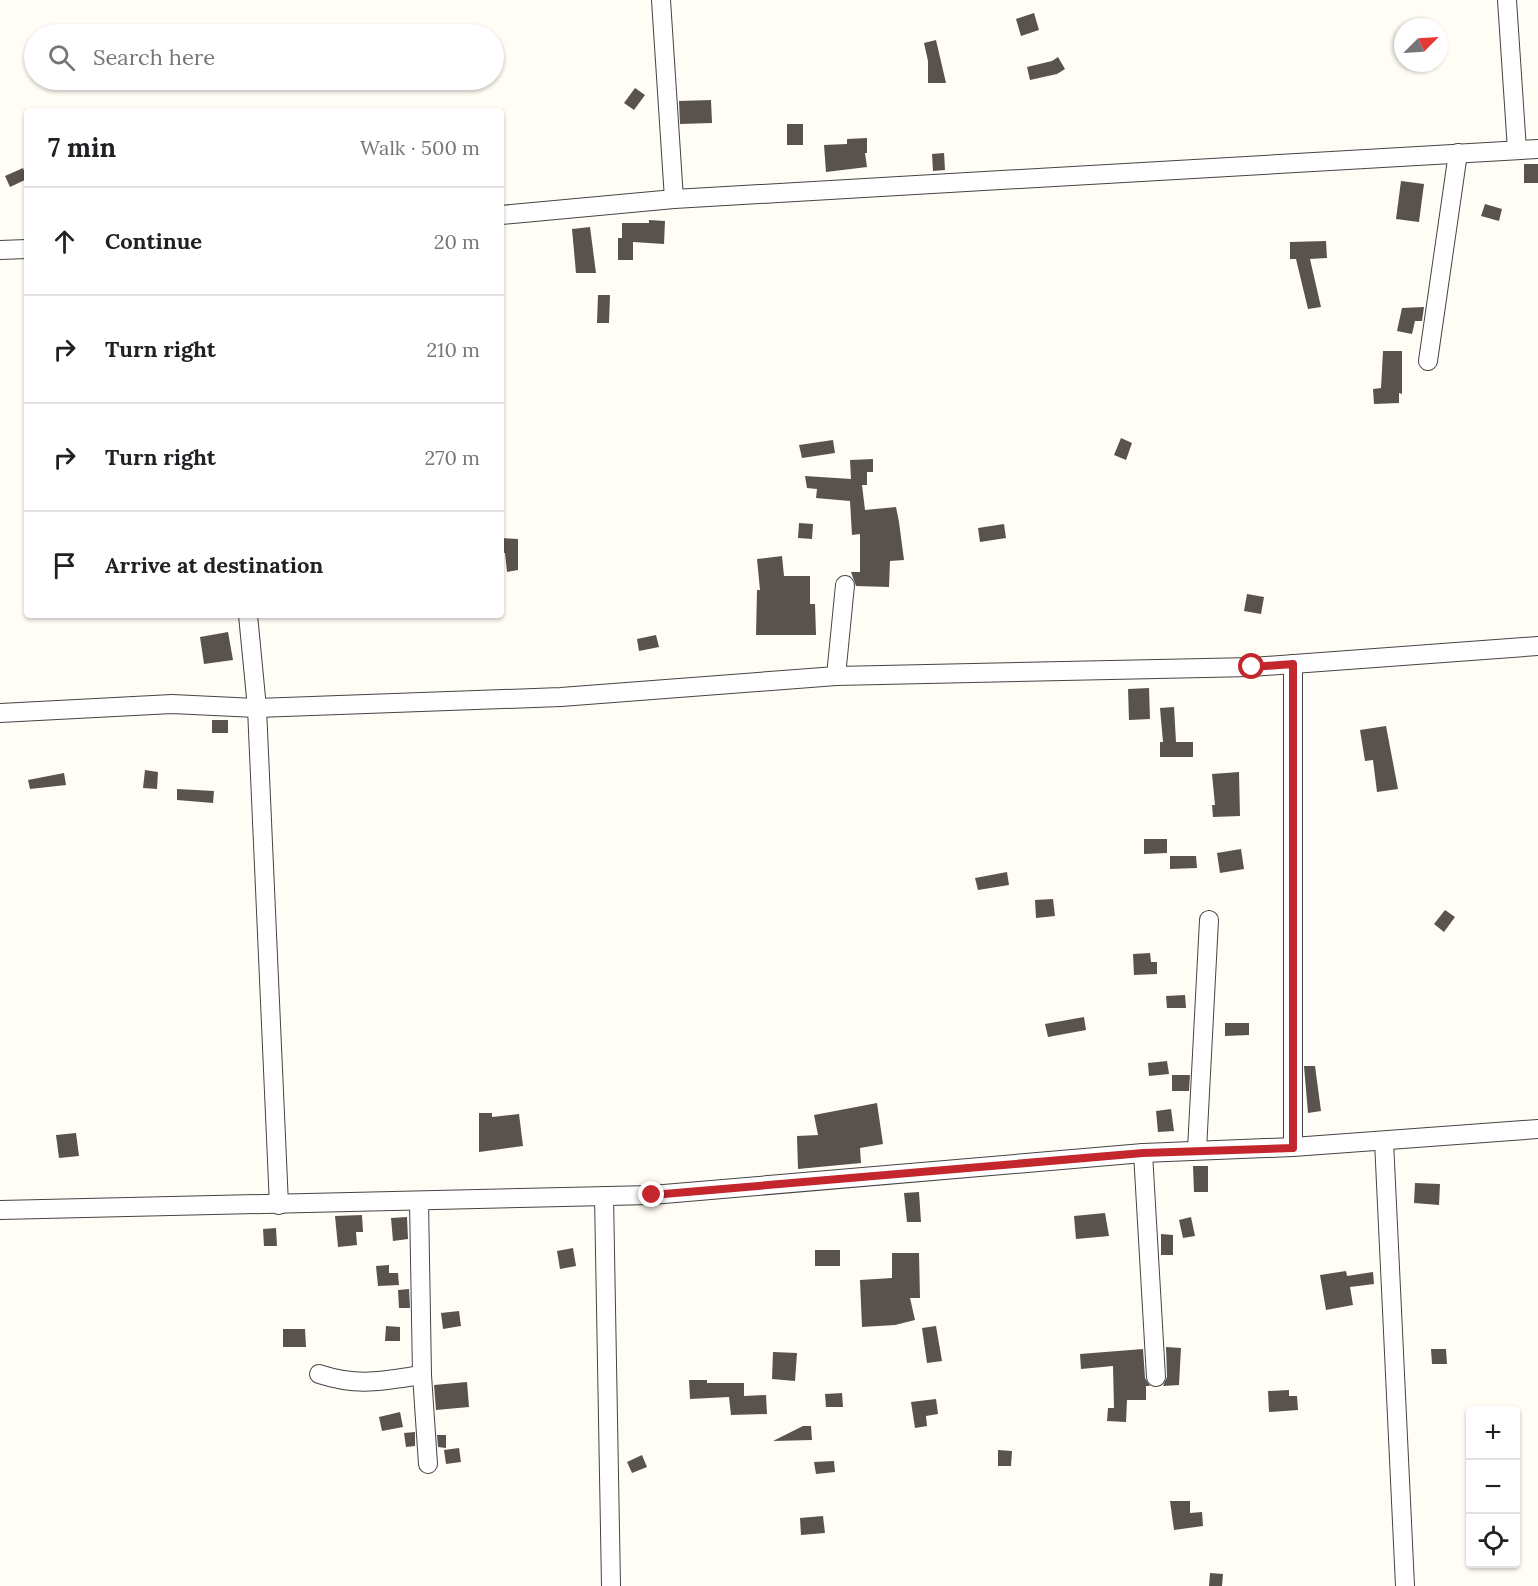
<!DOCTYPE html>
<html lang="en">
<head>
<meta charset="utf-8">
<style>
  :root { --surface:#fff; --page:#f6f6f6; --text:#202124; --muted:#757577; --line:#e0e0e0 }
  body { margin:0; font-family:Lora,serif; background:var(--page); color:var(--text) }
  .controls { position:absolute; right:18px; bottom:18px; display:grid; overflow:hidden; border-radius:6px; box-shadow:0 2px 4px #0004 }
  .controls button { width:54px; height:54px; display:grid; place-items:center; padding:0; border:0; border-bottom:2px solid var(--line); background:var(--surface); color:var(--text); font:30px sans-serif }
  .compass { position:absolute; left:1394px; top:18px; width:54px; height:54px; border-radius:50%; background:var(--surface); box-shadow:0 2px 4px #0004; rotate:66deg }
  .stop { position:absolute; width:18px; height:18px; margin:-14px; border:4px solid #c4262e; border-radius:50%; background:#fff }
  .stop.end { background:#c4262e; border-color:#fff; box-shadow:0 2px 6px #0008 }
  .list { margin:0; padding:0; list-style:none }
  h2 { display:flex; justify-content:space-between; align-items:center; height:78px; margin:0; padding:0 24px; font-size:26px }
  h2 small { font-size:20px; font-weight:400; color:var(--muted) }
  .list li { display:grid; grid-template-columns:39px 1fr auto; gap:18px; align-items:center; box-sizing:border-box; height:108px; padding:0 24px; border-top:2px solid var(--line) }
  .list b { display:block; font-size:22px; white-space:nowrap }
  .list em { font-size:20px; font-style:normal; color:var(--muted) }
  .icon { flex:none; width:33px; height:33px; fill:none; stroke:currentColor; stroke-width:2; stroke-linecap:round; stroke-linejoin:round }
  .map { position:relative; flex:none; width:1538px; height:1586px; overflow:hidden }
  .search { position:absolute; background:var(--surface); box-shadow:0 2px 4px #0004; left:24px; top:24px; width:480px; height:66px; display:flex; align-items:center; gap:15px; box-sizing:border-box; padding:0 21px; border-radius:33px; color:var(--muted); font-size:22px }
  .panel { position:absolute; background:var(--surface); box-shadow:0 2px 4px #0004; left:24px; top:108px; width:480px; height:510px; border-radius:6px }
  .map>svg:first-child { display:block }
  .building { fill:#5a524d }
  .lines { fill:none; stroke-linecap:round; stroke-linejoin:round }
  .minor-casing { stroke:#444; stroke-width:20 }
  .minor { stroke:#fff; stroke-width:18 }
  .route { stroke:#c4262e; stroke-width:8 }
</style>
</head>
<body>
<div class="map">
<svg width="1538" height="1586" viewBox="0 0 1538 1586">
  <rect width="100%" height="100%" fill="#fffdf5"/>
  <g class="building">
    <path d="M 1034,13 L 1039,30 L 1021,36 L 1016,19 Z"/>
    <path d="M 936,40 L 946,83 L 928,83 L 928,61 L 924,43 Z"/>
    <path d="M 1058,57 L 1065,69 L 1057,74 L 1030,80 L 1027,67 L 1052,61 Z"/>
    <path d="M 635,88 L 645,95 L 634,110 L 624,103 Z"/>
    <path d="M 711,100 L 712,123 L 680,124 L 679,101 Z"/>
    <rect x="787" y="124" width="16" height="21"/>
    <path d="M 867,138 L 867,153 L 865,153 L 867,167 L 826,172 L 824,145 L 847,144 L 847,139 Z"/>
    <path d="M 944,153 L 945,170 L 933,171 L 932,154 Z"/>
    <rect x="1524" y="164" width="14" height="19"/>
    <path d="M 23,168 L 27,179 L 10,187 L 5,176 Z"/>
    <path d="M 1401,181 L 1424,184 L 1419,222 L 1396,219 Z"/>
    <path d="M 1485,204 L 1502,209 L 1499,221 L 1481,216 Z"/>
    <path d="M 649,220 L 665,221 L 664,244 L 633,242 L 633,260 L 618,260 L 618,238 L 622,238 L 622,223 L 649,223 Z"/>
    <path d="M 590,227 L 596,273 L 576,273 L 572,229 Z"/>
    <path d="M 1326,241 L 1327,258 L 1310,259 L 1321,307 L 1308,309 L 1296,259 L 1290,259 L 1290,242 Z"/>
    <path d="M 598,295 L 610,295 L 609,323 L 597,323 Z"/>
    <path d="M 1424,307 L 1422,321 L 1415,321 L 1412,334 L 1397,331 L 1402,308 Z"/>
    <path d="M 1383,351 L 1402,351 L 1402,394 L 1399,393 L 1399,403 L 1374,404 L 1373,389 L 1381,388 Z"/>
    <path d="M 1121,438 L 1132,443 L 1126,460 L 1114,455 Z"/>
    <path d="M 833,440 L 835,453 L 802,458 L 799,445 Z"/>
    <path d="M 873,459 L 873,472 L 867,472 L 867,485 L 862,485 L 865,510 L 896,507 L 899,522 L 904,560 L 890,561 L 889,587 L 856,586 L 851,572 L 860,572 L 860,534 L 852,535 L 850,501 L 816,498 L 817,489 L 807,488 L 805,476 L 851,479 L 850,460 Z"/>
    <path d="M 799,523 L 813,524 L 812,539 L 798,538 Z"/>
    <path d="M 1004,524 L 1006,538 L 980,542 L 978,528 Z"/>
    <path d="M 501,538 L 518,539 L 518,570 L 507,572 L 505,553 L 501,552 Z"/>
    <path d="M 782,556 L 784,576 L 810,576 L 810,604 L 815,604 L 816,635 L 756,635 L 757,590 L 760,590 L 757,559 Z"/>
    <path d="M 1247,594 L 1264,597 L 1261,614 L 1244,611 Z"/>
    <path d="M 228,632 L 233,660 L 204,664 L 200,637 Z"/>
    <path d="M 656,635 L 659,647 L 639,651 L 637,639 Z"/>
    <path d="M 1149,688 L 1150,719 L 1129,720 L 1128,689 Z"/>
    <path d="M 1174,707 L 1176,742 L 1193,742 L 1193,757 L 1160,757 L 1160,742 L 1163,742 L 1160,708 Z"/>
    <rect x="212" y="720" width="16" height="13"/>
    <path d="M 1386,726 L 1398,789 L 1377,792 L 1373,760 L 1365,761 L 1360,730 Z"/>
    <path d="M 145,770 L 158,772 L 157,789 L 143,788 Z"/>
    <path d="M 1239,772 L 1240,816 L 1213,817 L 1212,805 L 1215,805 L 1212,774 Z"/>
    <path d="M 64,773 L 66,785 L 30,789 L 28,780 Z"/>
    <path d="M 177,789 L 214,791 L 213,803 L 177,800 Z"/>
    <path d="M 1144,839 L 1167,839 L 1167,853 L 1144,854 Z"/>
    <path d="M 1241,849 L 1244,869 L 1220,873 L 1217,853 Z"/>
    <path d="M 1170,856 L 1196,856 L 1197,868 L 1170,869 Z"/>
    <path d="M 1007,872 L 1009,885 L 978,890 L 975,878 Z"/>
    <path d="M 1053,899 L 1055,916 L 1036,918 L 1035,900 Z"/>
    <path d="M 1445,910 L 1455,917 L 1444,932 L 1434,924 Z"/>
    <path d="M 1150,953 L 1151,962 L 1157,962 L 1157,974 L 1134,975 L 1133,954 Z"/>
    <path d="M 1185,995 L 1186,1008 L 1167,1008 L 1166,996 Z"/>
    <path d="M 1084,1017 L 1086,1030 L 1048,1037 L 1045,1024 Z"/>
    <path d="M 1225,1023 L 1249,1023 L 1249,1035 L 1225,1036 Z"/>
    <path d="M 1167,1061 L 1169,1074 L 1149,1076 L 1148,1063 Z"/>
    <path d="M 1304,1066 L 1315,1066 L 1321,1111 L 1308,1113 Z"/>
    <path d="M 1172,1075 L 1190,1075 L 1189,1091 L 1172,1091 Z"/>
    <path d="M 877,1103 L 883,1144 L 860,1148 L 861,1163 L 798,1169 L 797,1136 L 818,1135 L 814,1115 Z"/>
    <path d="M 1171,1109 L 1174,1131 L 1158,1132 L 1156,1111 Z"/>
    <path d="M 479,1113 L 492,1113 L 492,1117 L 519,1114 L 523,1146 L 479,1152 Z"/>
    <path d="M 76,1133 L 79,1156 L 59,1158 L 56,1135 Z"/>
    <path d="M 1193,1166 L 1208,1166 L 1208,1192 L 1194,1192 Z"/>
    <path d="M 1415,1183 L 1440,1184 L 1439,1205 L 1414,1203 Z"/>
    <path d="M 919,1192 L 921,1222 L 907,1222 L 904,1193 Z"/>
    <path d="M 1105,1213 L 1109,1236 L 1076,1239 L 1074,1216 Z"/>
    <path d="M 362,1215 L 363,1232 L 356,1232 L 357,1245 L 338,1247 L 335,1216 Z"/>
    <path d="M 407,1217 L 408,1239 L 393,1241 L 391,1218 Z"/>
    <path d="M 1191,1217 L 1195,1236 L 1183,1238 L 1179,1220 Z"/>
    <path d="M 276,1228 L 277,1246 L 264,1246 L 263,1229 Z"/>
    <path d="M 1161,1234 L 1173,1235 L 1173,1255 L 1161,1255 Z"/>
    <path d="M 573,1248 L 576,1266 L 560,1269 L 557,1251 Z"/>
    <rect x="815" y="1250" width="25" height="16"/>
    <path d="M 892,1253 L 919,1253 L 920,1298 L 910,1298 L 915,1320 L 895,1325 L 862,1327 L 860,1280 L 892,1278 Z"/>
    <path d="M 389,1265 L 389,1273 L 398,1273 L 399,1285 L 378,1286 L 376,1266 Z"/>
    <path d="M 1346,1271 L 1347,1276 L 1373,1272 L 1374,1284 L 1350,1287 L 1353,1305 L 1326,1310 L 1320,1275 Z"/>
    <path d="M 409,1289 L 410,1308 L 399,1308 L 398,1290 Z"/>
    <path d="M 459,1311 L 461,1326 L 443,1329 L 441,1313 Z"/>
    <path d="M 386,1326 L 400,1327 L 400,1341 L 385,1341 Z"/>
    <path d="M 936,1326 L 942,1361 L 927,1363 L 922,1328 Z"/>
    <path d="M 283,1329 L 305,1329 L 306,1347 L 283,1347 Z"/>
    <path d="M 1166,1347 L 1181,1348 L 1179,1385 L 1163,1386 L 1167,1377 Z"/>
    <path d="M 1143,1349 L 1145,1378 L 1150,1386 L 1146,1386 L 1146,1400 L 1127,1400 L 1126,1422 L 1107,1421 L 1108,1408 L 1114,1408 L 1113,1366 L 1081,1369 L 1080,1354 Z"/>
    <path d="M 1431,1349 L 1446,1349 L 1447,1364 L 1432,1364 Z"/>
    <path d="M 773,1352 L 797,1353 L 795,1381 L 772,1379 Z"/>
    <path d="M 689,1380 L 707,1380 L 707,1383 L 744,1383 L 744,1396 L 766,1395 L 767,1414 L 731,1415 L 729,1397 L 690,1399 Z"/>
    <path d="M 467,1382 L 469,1407 L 436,1410 L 434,1385 Z"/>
    <path d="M 1289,1390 L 1289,1396 L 1297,1396 L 1298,1410 L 1269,1412 L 1268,1391 Z"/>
    <path d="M 842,1393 L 843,1407 L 826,1407 L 825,1394 Z"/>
    <path d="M 936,1399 L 938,1414 L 926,1416 L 927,1426 L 915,1428 L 911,1402 Z"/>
    <path d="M 400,1412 L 403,1427 L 382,1431 L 379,1417 Z"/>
    <path d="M 803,1426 L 811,1426 L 812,1440 L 773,1441 Z"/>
    <path d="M 415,1432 L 415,1446 L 406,1447 L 404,1433 Z"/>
    <path d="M 437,1435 L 446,1435 L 446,1448 L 438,1447 Z"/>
    <path d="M 459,1448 L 461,1462 L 446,1464 L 444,1450 Z"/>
    <path d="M 998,1450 L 1012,1451 L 1011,1466 L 998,1466 Z"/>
    <path d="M 642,1455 L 647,1467 L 632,1473 L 627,1462 Z"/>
    <path d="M 834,1461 L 835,1472 L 816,1474 L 814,1462 Z"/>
    <path d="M 1170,1501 L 1190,1501 L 1190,1513 L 1202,1512 L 1203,1526 L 1174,1530 Z"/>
    <path d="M 823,1516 L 825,1533 L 801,1535 L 800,1518 Z"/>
    <path d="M 1210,1573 L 1223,1574 L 1222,1586 L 1209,1586 Z"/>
  </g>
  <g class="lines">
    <g class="minor-casing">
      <g id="minor">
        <path d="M 661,0 L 674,199"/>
        <path d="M 1507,0 L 1517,150"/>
        <path d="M 501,215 L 674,199 L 1538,149"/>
        <path d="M 0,250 L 27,249"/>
        <path d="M 1428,361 L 1458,153"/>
        <path d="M 248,615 L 257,708 L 279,1205"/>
        <path d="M 836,676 L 845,585"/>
        <path d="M 0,713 L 172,704 L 257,708 L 561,697 L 836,676 L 1252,667 L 1538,646"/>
        <path d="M 1384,1141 L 1405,1586"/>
        <path d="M 1293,1147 L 1293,664"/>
        <path d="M 1197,1150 L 1209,920"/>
        <path d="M 1143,1153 L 1156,1377"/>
        <path d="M 604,1196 L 611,1586"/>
        <path d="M 419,1201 L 422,1375 L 428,1464"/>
        <path d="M 0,1210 L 652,1195 L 1143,1153 L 1293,1147 L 1538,1129"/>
        <path d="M 319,1374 C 359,1387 382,1381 422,1375"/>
      </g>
    </g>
    <use href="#minor" class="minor"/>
  </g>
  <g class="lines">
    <path class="route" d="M 652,1195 L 1143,1153 L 1293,1148 L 1293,664 L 1252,667"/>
  </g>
</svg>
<div class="controls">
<button>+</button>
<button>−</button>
<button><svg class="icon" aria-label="locate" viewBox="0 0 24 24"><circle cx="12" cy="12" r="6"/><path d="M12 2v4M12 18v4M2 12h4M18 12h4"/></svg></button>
</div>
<svg class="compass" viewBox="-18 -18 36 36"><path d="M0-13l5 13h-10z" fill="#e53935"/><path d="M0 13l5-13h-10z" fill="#757577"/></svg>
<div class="stop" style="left:1252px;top:667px"></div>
<div class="stop end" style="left:652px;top:1195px"></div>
<div class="search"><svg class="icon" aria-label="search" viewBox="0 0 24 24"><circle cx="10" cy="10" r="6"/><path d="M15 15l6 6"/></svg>Search here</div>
<section class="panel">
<h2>7 min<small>Walk · 500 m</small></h2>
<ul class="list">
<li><svg class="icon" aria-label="ahead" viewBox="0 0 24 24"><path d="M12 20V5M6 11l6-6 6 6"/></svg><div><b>Continue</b></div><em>20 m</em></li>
<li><svg class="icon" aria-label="right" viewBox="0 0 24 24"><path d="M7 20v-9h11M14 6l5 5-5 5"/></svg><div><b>Turn right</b></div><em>210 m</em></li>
<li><svg class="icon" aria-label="right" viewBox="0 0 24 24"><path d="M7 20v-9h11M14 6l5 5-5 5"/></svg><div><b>Turn right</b></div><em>270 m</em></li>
<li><svg class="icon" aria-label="arrive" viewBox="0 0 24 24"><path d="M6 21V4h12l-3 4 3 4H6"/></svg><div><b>Arrive at destination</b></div></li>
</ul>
</section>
</div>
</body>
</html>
